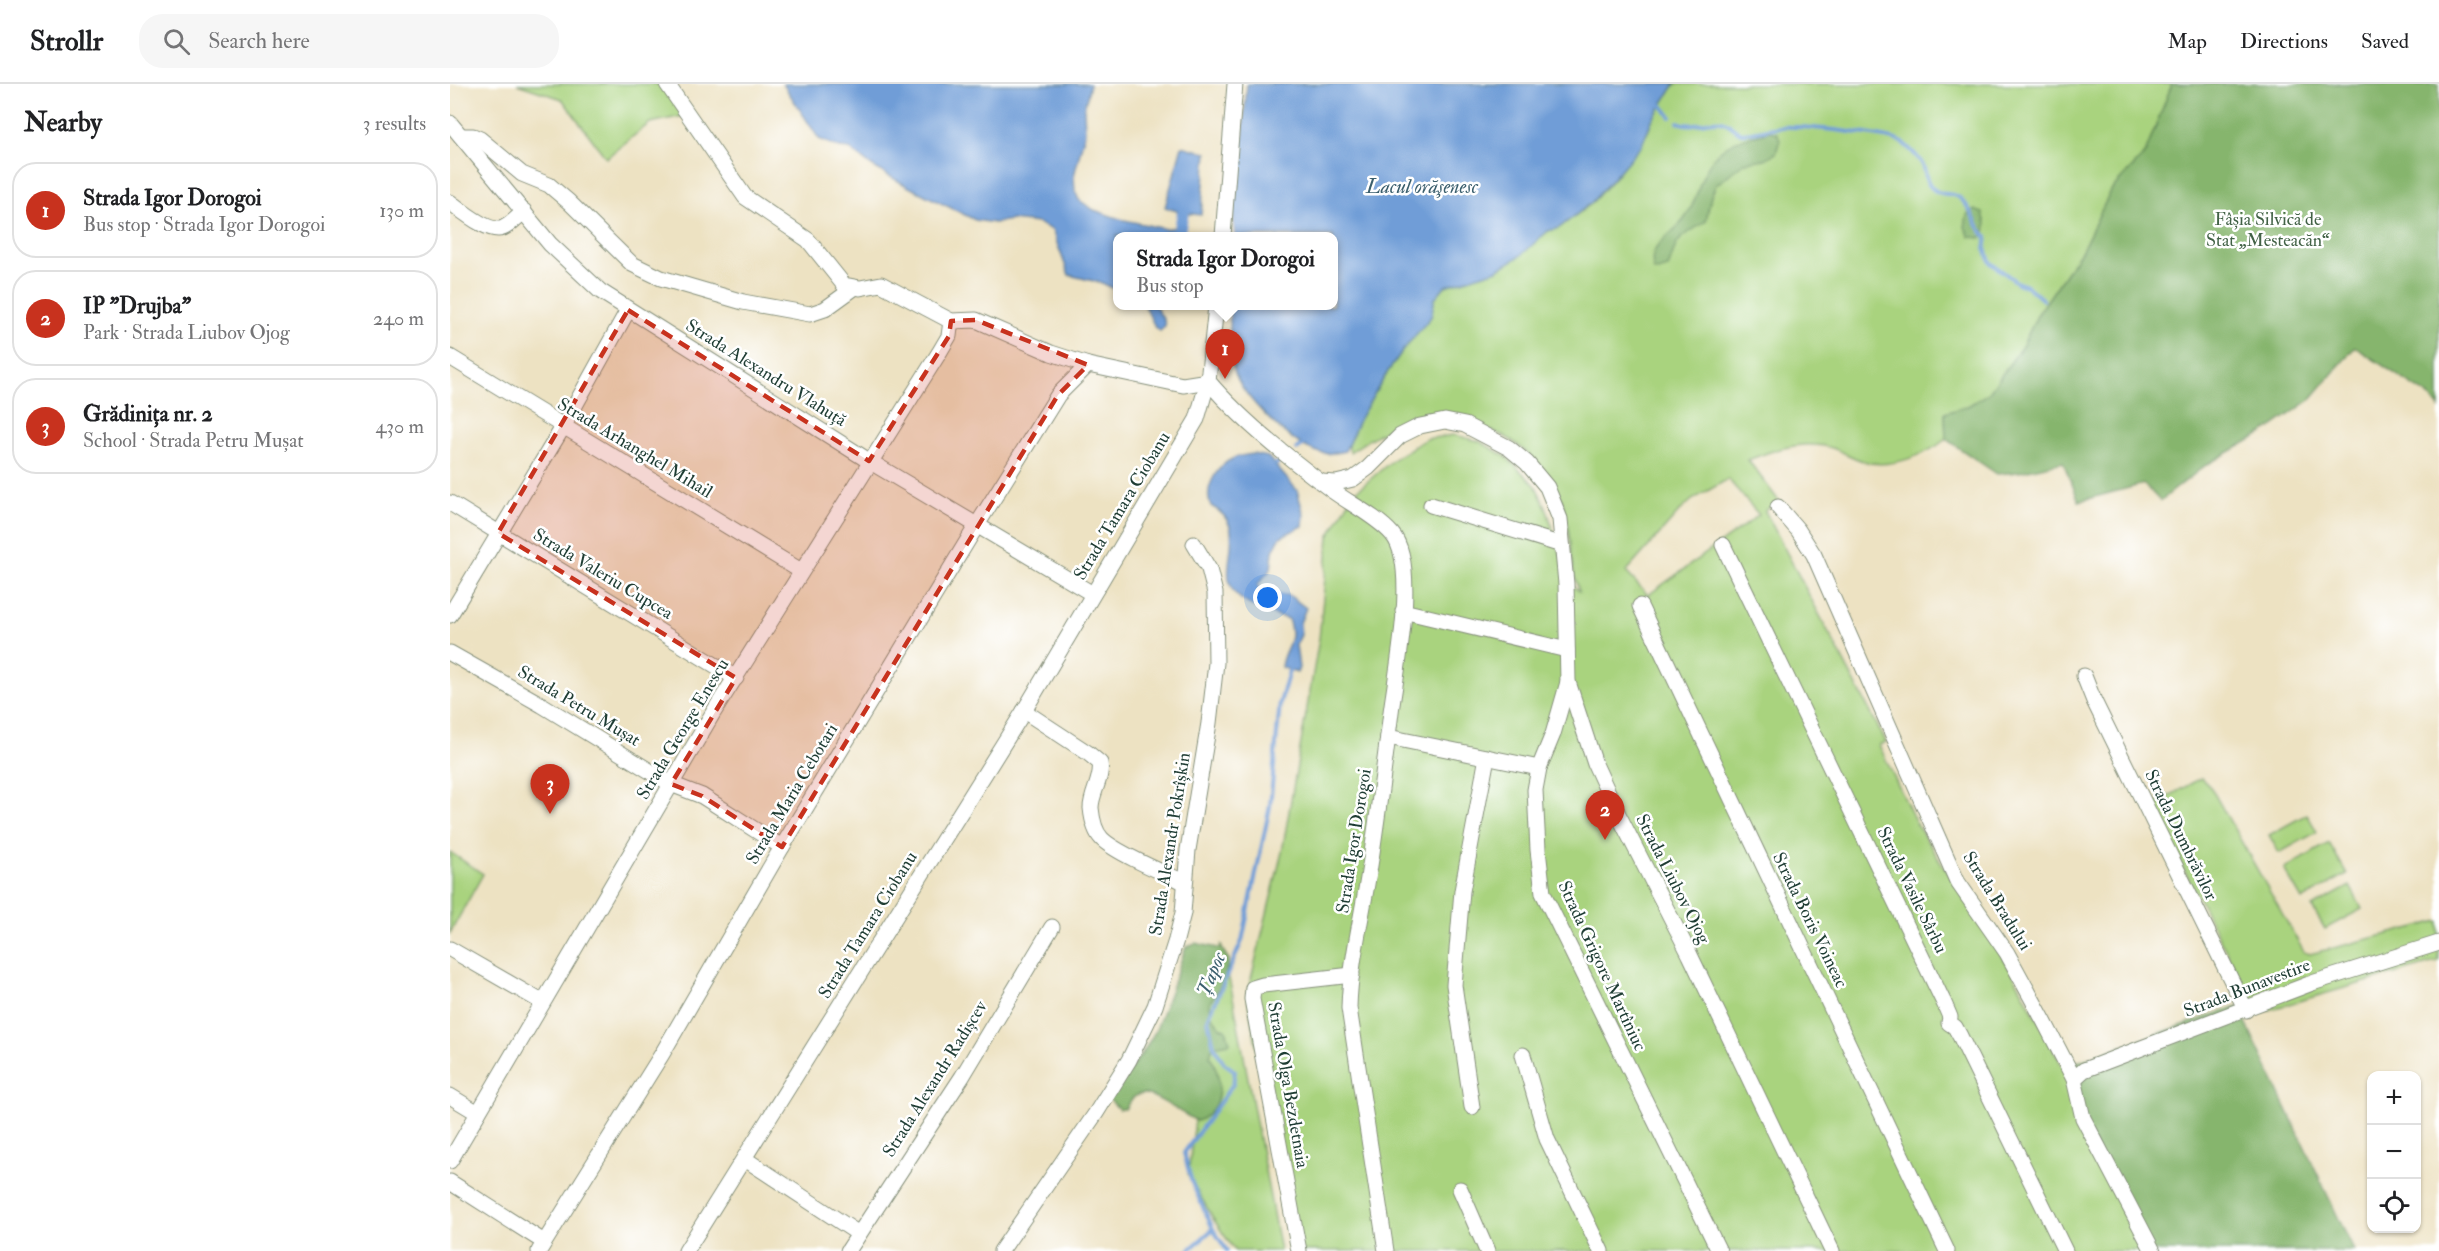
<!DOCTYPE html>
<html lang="en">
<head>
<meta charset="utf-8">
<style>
  :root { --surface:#fff; --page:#f6f6f6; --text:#202124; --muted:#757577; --line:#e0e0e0; --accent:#c8321e }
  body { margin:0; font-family:"IM FELL Double Pica",serif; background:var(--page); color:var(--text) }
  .controls { position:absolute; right:18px; bottom:18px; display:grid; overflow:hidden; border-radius:12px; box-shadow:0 2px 4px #0004 }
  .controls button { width:54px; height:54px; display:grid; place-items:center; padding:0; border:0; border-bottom:2px solid var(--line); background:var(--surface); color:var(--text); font:30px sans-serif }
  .you { position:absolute; left:818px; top:514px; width:21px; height:21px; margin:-15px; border:4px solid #fff; border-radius:50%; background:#1a73e8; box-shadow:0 0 0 9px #1a73e833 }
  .badge { display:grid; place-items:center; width:39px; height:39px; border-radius:50%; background:var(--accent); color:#fff; font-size:20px; font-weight:700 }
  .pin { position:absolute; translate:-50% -50px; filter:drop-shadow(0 2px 3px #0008) }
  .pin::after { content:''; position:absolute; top:32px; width:21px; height:18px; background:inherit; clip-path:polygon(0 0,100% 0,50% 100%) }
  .popup { position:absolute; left:663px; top:148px; width:225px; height:78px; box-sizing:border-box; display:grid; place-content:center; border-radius:12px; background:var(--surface); filter:drop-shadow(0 2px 4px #0005); font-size:20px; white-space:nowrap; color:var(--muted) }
  .popup b { font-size:22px; color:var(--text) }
  .popup::after { content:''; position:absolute; left:50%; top:100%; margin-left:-12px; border:12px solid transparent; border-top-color:var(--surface) }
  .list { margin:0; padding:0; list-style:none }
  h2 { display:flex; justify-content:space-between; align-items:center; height:78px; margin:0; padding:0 24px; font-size:26px }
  h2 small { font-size:20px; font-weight:400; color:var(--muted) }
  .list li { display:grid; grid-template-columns:39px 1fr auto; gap:18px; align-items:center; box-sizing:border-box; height:96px; margin:0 12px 12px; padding:0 12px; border:2px solid var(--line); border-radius:24px }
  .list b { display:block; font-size:22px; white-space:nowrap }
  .list p { margin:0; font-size:20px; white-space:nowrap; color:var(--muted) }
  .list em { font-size:20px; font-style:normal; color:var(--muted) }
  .icon { flex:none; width:33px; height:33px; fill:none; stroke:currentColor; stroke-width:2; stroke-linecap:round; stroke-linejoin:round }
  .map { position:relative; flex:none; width:1989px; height:1167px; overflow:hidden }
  header { display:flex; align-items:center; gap:36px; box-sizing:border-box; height:84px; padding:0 30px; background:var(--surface); border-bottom:2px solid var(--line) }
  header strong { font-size:28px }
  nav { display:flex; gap:33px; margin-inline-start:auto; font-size:21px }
  .search { width:420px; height:54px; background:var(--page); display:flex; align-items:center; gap:15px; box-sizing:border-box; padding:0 21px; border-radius:24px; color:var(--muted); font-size:22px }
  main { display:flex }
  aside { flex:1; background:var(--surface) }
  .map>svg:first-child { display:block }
  .green { fill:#a9d37e; stroke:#648859; stroke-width:1.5; fill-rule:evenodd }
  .forest { fill:#86b56d; stroke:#527950; stroke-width:1.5 }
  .water { fill:#6f9dd7; stroke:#476d86; stroke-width:1.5 }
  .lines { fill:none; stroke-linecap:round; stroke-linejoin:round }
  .stream { stroke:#6f9dd7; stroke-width:4 }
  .canal { stroke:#6f9dd7; stroke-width:12 }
  .minor-casing { stroke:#86907b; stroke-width:17 }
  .minor { stroke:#fff; stroke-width:15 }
  .marked { fill:#c8321e; fill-opacity:0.2; stroke:#c8321e; stroke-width:4.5; stroke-dasharray:12 8; stroke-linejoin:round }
  .labels { text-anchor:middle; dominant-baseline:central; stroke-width:5; stroke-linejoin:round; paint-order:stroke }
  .park-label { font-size:18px; fill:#426246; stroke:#fff }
  .street-label { font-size:18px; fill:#1f3d34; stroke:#fff }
  .water-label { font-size:20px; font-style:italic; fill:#3b5f6d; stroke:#fff }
</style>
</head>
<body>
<header>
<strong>Strollr</strong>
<div class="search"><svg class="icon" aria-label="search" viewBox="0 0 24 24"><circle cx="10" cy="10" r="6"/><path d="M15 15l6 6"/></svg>Search here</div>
<nav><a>Map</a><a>Directions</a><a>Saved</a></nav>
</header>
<main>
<aside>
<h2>Nearby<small>3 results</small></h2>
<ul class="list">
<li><span class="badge">1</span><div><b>Strada Igor Dorogoi</b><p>Bus stop · Strada Igor Dorogoi</p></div><em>130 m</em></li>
<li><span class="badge">2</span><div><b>IP &quot;Drujba&quot;</b><p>Park · Strada Liubov Ojog</p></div><em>240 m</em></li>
<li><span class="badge">3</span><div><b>Grădinița nr. 2</b><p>School · Strada Petru Mușat</p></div><em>430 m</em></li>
</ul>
</aside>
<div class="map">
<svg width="1989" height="1167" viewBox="0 0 1989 1167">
  <rect width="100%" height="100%" fill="#fff"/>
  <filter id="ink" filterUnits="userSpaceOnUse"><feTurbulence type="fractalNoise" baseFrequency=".0167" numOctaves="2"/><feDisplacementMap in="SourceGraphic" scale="12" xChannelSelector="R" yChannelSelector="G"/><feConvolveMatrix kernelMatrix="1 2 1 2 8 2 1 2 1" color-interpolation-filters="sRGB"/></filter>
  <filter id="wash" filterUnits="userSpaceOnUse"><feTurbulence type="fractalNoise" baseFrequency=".008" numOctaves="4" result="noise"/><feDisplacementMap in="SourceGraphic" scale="24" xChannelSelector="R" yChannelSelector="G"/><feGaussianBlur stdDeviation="1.35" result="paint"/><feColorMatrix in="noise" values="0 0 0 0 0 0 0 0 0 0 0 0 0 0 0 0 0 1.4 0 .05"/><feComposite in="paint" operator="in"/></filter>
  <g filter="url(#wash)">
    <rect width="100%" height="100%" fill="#ede2c2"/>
    <g class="green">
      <path d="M 67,0 L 218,0 L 238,31 L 200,39 L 156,74 L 112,15 Z"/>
      <path d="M 1225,0 L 1722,0 L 1695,70 L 1662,105 L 1632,166 L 1588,230 L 1573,261 L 1539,309 L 1518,322 L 1495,329 L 1496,355 C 1477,371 1438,386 1413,377 C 1397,372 1383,361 1365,361 C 1342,359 1319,368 1298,376 L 1329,417 L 1315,427 L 1436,658 L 1429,661 L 1468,743 L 1559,882 L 1615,987 L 1697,1167 L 844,1167 L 797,911 L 832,768 L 869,555 L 879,453 L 903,410 L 945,374 L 976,355 L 1004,351 L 1029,357 L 1055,372 L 1085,401 L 1096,423 L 1120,501 L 1129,507 C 1117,476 1123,442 1110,412 C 1103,393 1072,361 1054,352 C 1039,345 1022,342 1006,338 C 994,335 982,331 970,333 C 949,336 917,356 900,368 L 898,361 L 910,334 L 937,289 L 953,266 L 981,233 L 985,214 L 995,202 L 1047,186 L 1070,172 L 1098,147 L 1109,144 L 1141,120 L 1165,93 L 1197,50 L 1202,36 ZM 1278,395 L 1309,431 L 1198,511 L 1176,488 L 1229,428 L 1242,416 Z"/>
      <path d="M 1751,694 L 1761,704 L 1854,868 L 1860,870 L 1989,837 L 1989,877 L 1808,929 L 1701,722 Z"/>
      <path d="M 1857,730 L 1867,748 L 1829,769 L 1819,751 Z"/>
      <path d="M 1879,759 L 1897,790 L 1852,816 L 1834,785 Z"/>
      <path d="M 0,768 L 33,790 L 0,849 Z"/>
      <path d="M 1900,802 L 1912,825 L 1875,845 L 1862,823 Z"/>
      <path d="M 771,860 L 782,908 L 830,1167 L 785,1167 L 764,1136 L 738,1091 L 760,918 Z"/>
    </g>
    <g class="forest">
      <path d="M 1722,0 L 1989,0 L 1989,324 L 1982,314 L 1905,263 L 1860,316 L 1813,349 L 1756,381 L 1710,417 L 1694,400 L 1629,417 L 1613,378 L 1569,388 L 1547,390 L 1496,355 L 1495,329 L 1518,322 L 1539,309 L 1573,261 L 1588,230 L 1632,166 L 1662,105 L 1695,70 Z"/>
      <path d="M 1320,47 L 1327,49 L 1330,55 L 1326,69 L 1315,75 L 1295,78 L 1266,101 L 1261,112 L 1256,137 L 1232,153 L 1226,161 L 1218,184 L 1208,187 L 1204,186 C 1195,161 1223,152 1235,134 C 1250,114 1248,88 1269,68 C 1283,55 1303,52 1320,47 Z"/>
      <path d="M 1524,126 L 1533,129 L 1536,140 L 1535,151 L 1530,154 L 1520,153 L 1515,143 L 1517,131 Z"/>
      <path d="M 745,859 L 772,865 L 779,876 L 774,897 L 760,918 L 761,931 L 770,943 L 776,945 L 780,959 L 763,962 L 760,972 C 773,994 774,1026 747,1037 C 733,1031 704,1009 692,1010 C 683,1010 679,1019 675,1025 L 669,1025 L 659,1015 L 695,965 L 706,946 L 736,863 Z"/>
      <path d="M 1788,922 L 1904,1167 L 1697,1167 L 1631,1034 L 1621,980 Z"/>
    </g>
    <g class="water">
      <path d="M 333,0 L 640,0 L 634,25 L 635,48 L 624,92 L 625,107 L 629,116 L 644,126 L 670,135 L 716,145 L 732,142 L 730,152 L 667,152 L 667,206 L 652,199 L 619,191 L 602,146 L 588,139 L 561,136 L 544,139 L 525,136 L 457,102 L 422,82 L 400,65 L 390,64 L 369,55 Z"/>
      <path d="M 797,0 L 1225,0 L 1202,36 L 1191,62 L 1141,119 L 1109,144 L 1098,147 L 1070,172 L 1047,186 L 995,202 L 985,214 L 981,233 L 953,266 L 937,289 L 910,334 L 895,367 C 886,369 877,371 868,368 C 840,360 792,313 784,286 C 779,272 780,237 780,222 L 883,222 L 883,152 L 785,152 L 783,129 L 789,94 Z"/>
      <path d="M 732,62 L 757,69 L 751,131 L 733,129 L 715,123 Z"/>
      <path d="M 695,222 L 705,222 L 714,236 L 715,242 L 710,247 L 705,243 Z"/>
      <path d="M 803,370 L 818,373 L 847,406 L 854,431 L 853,442 L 830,453 L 823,467 L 821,485 L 807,501 L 809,506 L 840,512 L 856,524 L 850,539 L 851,551 L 846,561 L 849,584 L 847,589 L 831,583 C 833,563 847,559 838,535 C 822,530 804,525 791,515 C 758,490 806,445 761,422 C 753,405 767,381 784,374 C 790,371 797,371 803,370 Z"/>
    </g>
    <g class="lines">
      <g class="stream">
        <path d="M 1211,20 L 1221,33"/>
        <path d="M 1228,38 C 1243,45 1256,35 1271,37 C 1281,39 1284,46 1291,49 C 1305,49 1317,44 1331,43 C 1350,42 1441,50 1453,59 C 1460,65 1471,75 1474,84 C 1477,94 1475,100 1486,107 C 1494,112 1503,108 1511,115 C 1523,126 1525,143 1537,153 L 1535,165 L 1541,179 L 1568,199 L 1577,202 L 1593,216"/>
        <path d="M 847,365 L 853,361"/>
        <path d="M 826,380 L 831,377"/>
        <path d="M 763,1145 L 777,1167"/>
        <path d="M 738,1167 L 763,1145 L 742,1099 L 734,1069 L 783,1000 L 785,987 L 774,979 L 764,962 L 758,935 L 792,857 L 820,722 L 830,619 L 839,587"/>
      </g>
      <path class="canal" d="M 729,148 L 733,129"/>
    </g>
  </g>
  <g filter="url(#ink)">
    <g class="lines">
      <g class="minor-casing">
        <g id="minor">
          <path d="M 217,0 L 295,113 L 358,156 L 394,201 L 410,204 L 431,200 L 501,237 L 526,236 L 601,269 L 638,281 L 733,301 L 758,297"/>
          <path d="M 0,39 L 100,160 L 150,207 L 419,377 L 641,509"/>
          <path d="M 11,52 L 23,52 L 30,55 L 72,90 L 99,101 L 119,118 L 182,180 L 211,194 L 293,218 L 360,230 L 375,225 L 404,204"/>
          <path d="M 0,118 C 12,127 41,152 55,143 C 62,139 68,133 74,127"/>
          <path d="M 773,152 L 785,0"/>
          <path d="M 0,273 L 351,487"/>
          <path d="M 758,297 C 789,334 841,376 880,405 C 900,420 926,432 942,450 C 969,481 946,588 941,628 C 934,684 927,739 918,794 C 911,837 900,881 899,924 L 936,1167"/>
          <path d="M 871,398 L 886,399 L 903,395 L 918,384 L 950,352 L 970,342 L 995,337 L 1015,341 L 1059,364 L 1077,379 L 1097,403 L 1110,435 L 1116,500 L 1118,598 L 1145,680 L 1168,730 L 1240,871 L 1382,1167"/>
          <path d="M 0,419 L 286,594"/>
          <path d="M 981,421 L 1112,461"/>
          <path d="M 1328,423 L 1348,446 L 1364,471 L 1507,797 L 1557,869 L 1594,937 L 1624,995 L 1633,1034 L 1703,1167"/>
          <path d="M 1273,461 L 1494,919 L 1500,933 L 1499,939 L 1505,943 L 1510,952 L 1615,1167"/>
          <path d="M 1190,522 L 1497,1167"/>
          <path d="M 953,527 L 1117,566"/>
          <path d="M 0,531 L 113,343 L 178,226"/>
          <path d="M 0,569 L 92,621 L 221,700 L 252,712 L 332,763"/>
          <path d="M 1634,592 L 1644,617 L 1796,926"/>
          <path d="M 1118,598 L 1103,650 L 1089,684 L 1085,706 L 1088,766 L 1093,809 L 1269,1167"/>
          <path d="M 574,627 L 638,669 L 650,679 C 653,694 641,709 641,724 C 642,734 644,747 652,755 C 666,769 714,789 734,798"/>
          <path d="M 938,653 L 1089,684"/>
          <path d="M 0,865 L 92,918"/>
          <path d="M 1073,971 L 1097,1055 L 1151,1167"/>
          <path d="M 1624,995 L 1634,986 L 1862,899 L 1989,859"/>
          <path d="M 0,1012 L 28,1029"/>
          <path d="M 1022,1023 L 1004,901 L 1012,807 L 1037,673"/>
          <path d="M 295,1075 L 409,1150"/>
          <path d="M 0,1077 L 263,629 L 489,269 L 499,252 L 501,237"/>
          <path d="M 0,1098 L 94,1158"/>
          <path d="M 1010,1105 L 1037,1167"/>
          <path d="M 89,1167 L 212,970 L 332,763 L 527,441 L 608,311 L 638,281"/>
          <path d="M 236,1167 L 574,627 L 747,335 L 758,297 L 766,222"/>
          <path d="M 398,1167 L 512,993 L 602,843"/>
          <path d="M 551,1167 L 646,1029 L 679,976 L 705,922 L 726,856 L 733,829 L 738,766 L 759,639 L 766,579 L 765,509 L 759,485 L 744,460"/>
          <path d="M 849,1167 L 802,915 L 803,904 L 813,901 L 902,891"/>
        </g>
      </g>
      <use href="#minor" class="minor"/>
    </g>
  </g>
  <path class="marked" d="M 178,226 L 419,377 L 499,252 L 501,237 L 526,236 L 638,281 L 608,311 L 332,763 L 252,712 L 221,700 L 286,594 L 48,449 Z"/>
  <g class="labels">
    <g class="park-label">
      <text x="1818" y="135">Fâșia Silvică de<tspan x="1818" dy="21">Stat „Mesteacăn“</tspan></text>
    </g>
    <g class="street-label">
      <text transform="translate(316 289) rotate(32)">Strada Аlexandru Vlahuță</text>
      <text transform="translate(185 364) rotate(31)">Strada Arhanghel Mihail</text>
      <text transform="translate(672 422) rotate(-59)">Strada Tamara Ciobanu</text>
      <text transform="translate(153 490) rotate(31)">Strada Valeriu Cupcea</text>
      <text transform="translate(129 622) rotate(31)">Strada Petru Mușat</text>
      <text transform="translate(233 645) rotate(-59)">Strada George Enescu</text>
      <text transform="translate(342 710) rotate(-59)">Strada Maria Cebotari</text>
      <text transform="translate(1731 751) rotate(64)">Strada Dumbrăvilor</text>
      <text transform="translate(904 757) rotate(-81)">Strada Igor Dorogoi</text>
      <text transform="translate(720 760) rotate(-81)">Strada Alexandr Pokrîșkin</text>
      <text transform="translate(1223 795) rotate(63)">Strada Liubov Ojog</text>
      <text transform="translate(1462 806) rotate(64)">Strada Vasile Sârbu</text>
      <text transform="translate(1547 817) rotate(58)">Strada Bradului</text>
      <text transform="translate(1360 836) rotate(64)">Strada Boris Voineac</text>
      <text transform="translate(418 841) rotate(-58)">Strada Tamara Ciobanu</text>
      <text transform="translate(1152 882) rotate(65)">Strada Grigore Martîniuc</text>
      <text transform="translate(1797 904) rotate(-21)">Strada Bunavestire</text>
      <text transform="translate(485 995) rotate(-58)">Strada Alexandr Radișcev</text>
      <text transform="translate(838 1001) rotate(80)">Strada Olga Bezdetnaia</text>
    </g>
    <g class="water-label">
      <text x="972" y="102">Lacul orăşenesc</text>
      <text transform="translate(761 890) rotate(-67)">Țapoc</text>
    </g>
  </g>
</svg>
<div class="controls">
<button>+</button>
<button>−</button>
<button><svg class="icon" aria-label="locate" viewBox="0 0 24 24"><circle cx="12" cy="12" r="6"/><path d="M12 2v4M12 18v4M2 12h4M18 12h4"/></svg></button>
</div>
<div class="you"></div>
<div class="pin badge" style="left:775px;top:295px">1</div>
<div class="popup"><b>Strada Igor Dorogoi</b>Bus stop</div>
<div class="pin badge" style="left:1155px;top:756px">2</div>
<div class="pin badge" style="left:100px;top:730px">3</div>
</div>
</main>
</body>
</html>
